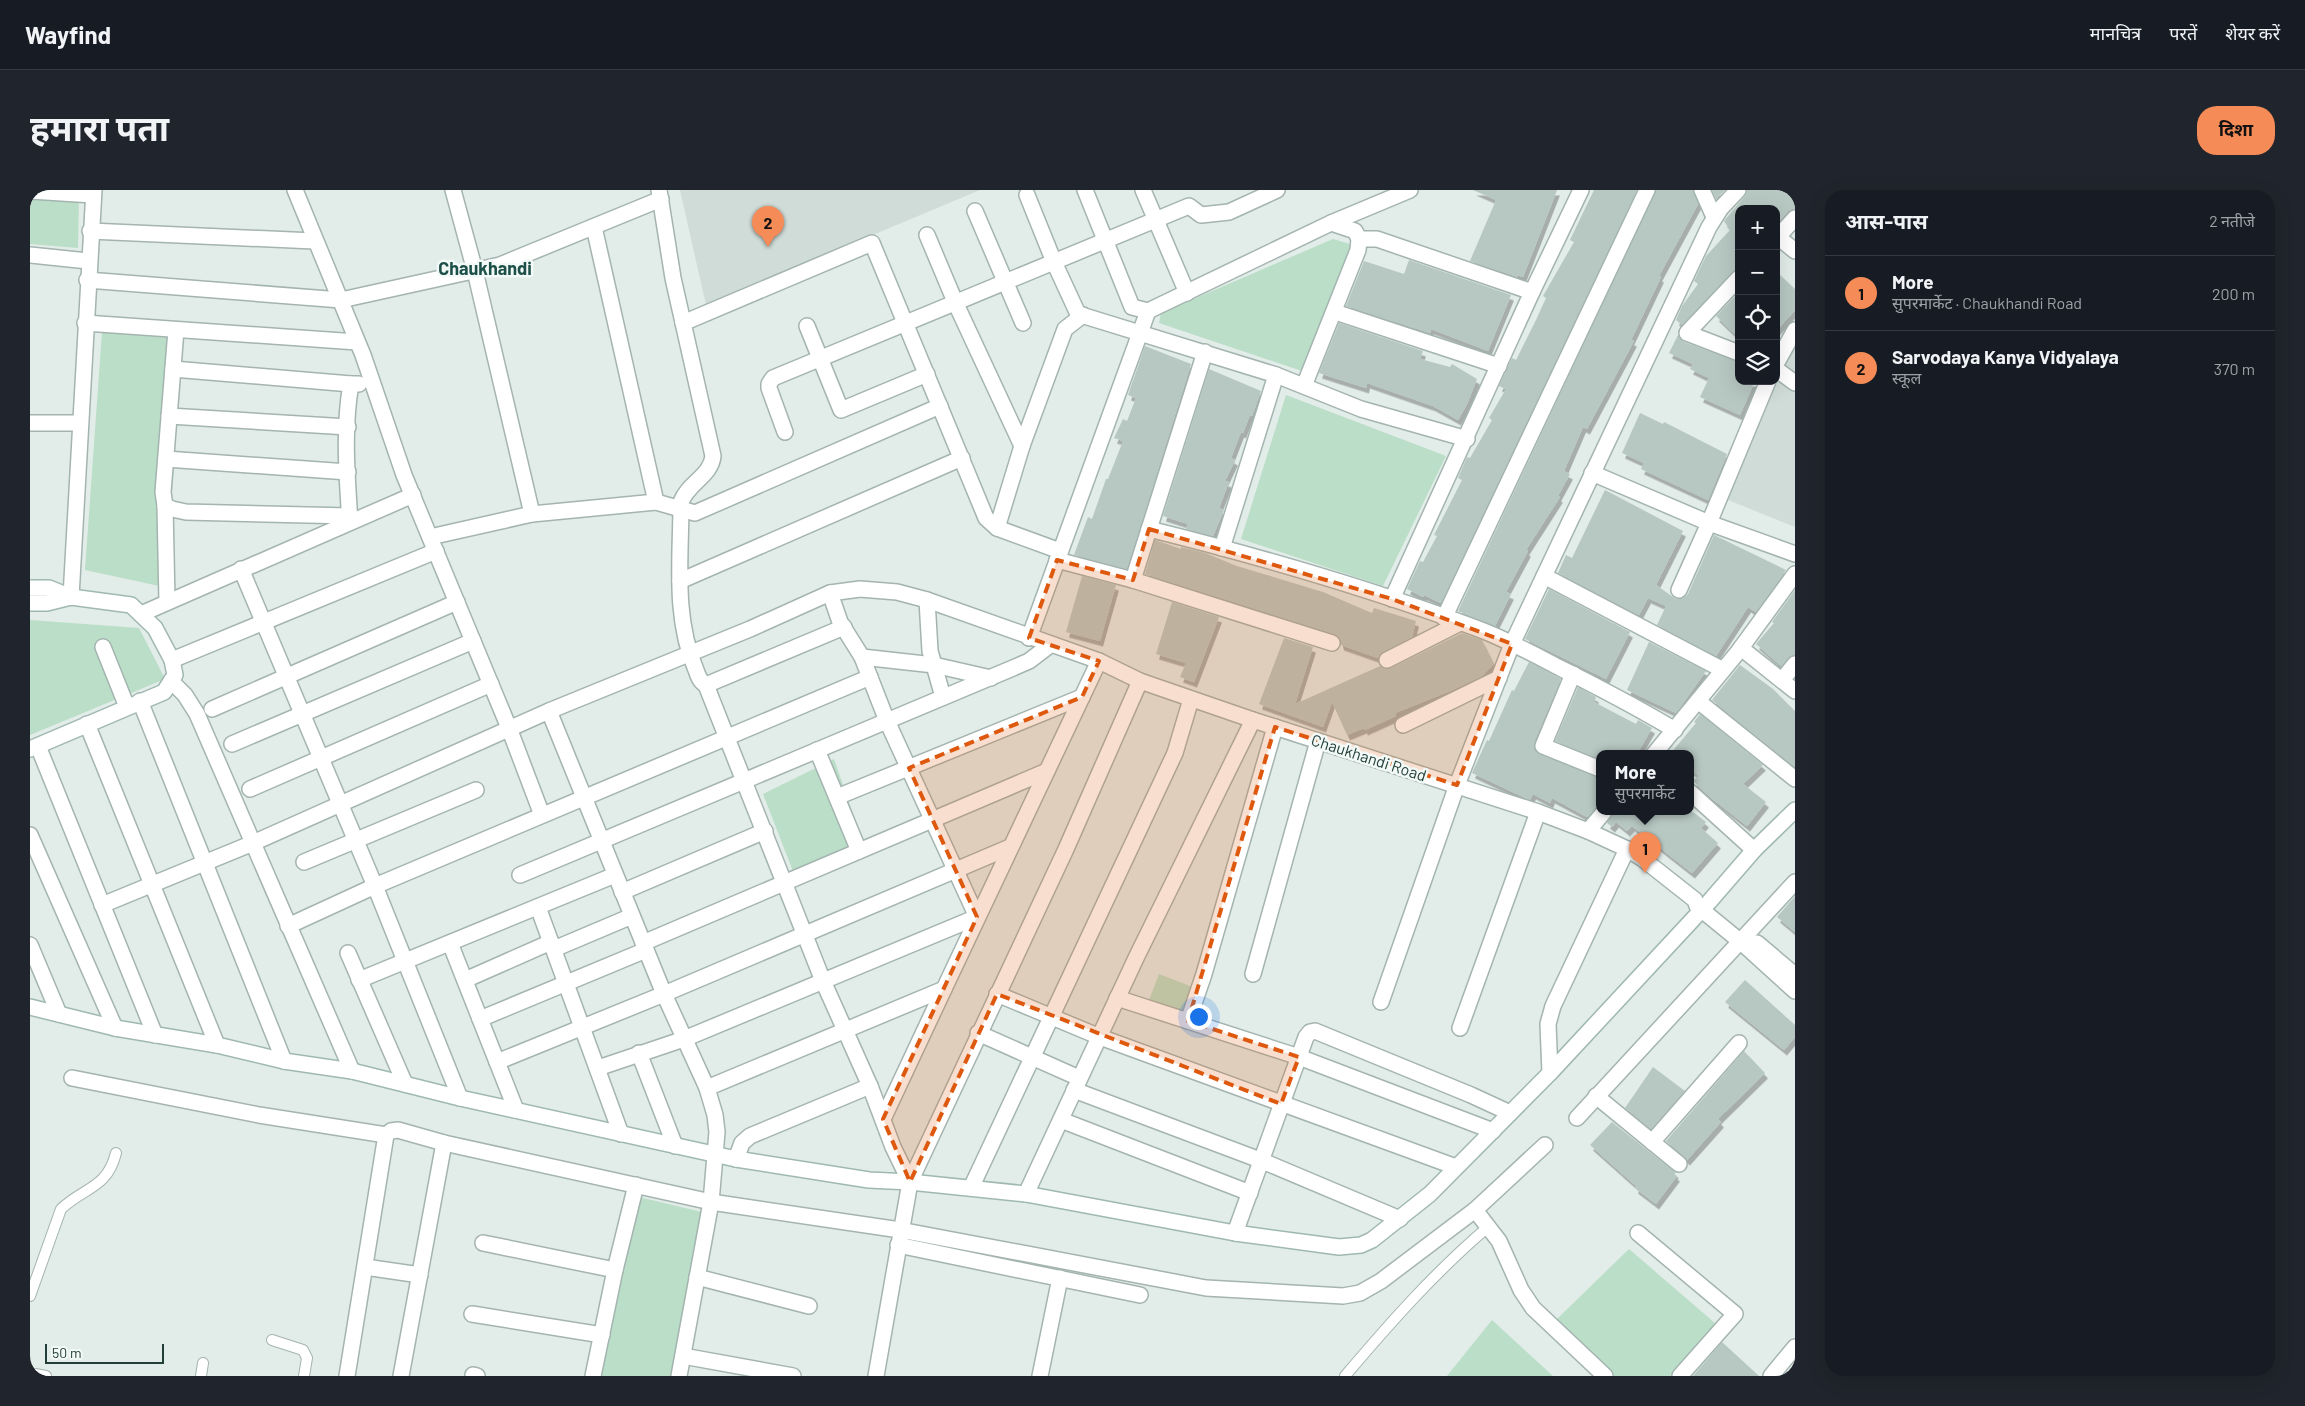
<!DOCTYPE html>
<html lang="hi">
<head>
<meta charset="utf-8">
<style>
  :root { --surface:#171b24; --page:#20242c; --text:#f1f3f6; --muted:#9ea1a6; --line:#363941; --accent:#f58b57 }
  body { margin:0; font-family:Barlow,"Noto Sans Devanagari",sans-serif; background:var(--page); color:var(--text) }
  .controls { position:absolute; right:15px; top:15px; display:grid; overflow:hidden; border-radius:10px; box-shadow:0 5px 20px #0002 }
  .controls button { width:45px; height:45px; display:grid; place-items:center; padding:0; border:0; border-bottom:1px solid var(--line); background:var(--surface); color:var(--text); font:25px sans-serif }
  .scale { position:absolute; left:15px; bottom:12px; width:119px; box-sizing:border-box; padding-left:5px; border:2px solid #213e38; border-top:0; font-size:14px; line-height:18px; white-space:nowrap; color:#213e38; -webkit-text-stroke:4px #f2f9f6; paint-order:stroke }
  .you { position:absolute; left:1168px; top:826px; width:18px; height:18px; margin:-12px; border:4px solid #fff; border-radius:50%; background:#1a73e8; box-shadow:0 0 0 8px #1a73e833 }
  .badge { display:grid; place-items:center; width:32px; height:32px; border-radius:50%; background:var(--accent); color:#111; font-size:16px; font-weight:700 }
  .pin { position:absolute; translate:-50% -41px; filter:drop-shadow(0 1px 2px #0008) }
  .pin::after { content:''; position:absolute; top:26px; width:18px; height:15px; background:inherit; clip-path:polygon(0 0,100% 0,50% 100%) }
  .popup { position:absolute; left:1566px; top:560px; width:98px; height:65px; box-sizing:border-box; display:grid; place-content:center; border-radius:10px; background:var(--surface); filter:drop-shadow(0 1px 4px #0005); font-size:16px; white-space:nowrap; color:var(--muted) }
  .popup b { font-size:19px; color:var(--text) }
  .popup::after { content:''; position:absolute; left:50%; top:100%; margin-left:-10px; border:10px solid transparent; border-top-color:var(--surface) }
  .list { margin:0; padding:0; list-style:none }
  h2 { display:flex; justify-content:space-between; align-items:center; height:65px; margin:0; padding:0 20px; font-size:21px }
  h2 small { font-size:16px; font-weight:400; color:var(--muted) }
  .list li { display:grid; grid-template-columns:32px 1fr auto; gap:15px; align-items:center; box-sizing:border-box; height:75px; padding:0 20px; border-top:1px solid var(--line) }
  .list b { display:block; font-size:19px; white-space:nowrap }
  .list p { margin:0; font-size:16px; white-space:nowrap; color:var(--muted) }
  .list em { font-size:16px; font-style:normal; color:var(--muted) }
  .icon { flex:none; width:28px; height:28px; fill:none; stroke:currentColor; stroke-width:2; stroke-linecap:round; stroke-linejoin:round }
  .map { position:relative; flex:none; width:1765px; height:1186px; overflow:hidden; border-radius:20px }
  header { display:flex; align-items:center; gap:30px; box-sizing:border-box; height:70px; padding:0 25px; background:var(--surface); border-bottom:1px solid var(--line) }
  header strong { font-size:24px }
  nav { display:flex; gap:28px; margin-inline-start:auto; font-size:18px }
  .intro { display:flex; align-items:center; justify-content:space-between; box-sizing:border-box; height:120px; padding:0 30px }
  h1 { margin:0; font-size:35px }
  .button { padding:12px 22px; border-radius:20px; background:var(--accent); color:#111; font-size:18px; font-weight:700 }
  main { display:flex; gap:30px; padding:0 30px }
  aside { flex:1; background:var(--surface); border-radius:20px; box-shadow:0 5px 20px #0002 }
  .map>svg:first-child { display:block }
  .built { fill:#d0dcd8 }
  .green { fill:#badec7 }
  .building { fill:#b7c7c2; filter:url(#shadow) }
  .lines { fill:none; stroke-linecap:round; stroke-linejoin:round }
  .lane-casing { stroke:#a4b4b0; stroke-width:12 }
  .street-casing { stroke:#a4b4b0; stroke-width:18 }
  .secondary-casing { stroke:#a0b8b2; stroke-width:18 }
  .lane { stroke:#fff; stroke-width:10 }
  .street { stroke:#fff; stroke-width:15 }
  .secondary { stroke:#fff; stroke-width:15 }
  .marked { fill:#de580e; fill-opacity:0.2; stroke:#de580e; stroke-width:4; stroke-dasharray:10 6; stroke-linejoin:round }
  .labels { text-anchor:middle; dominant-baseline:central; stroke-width:5; stroke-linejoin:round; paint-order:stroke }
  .street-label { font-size:16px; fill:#213e38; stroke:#f2f9f6 }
  .neighbourhood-label { font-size:18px; font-weight:bold; fill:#1d5048; stroke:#f2f9f6 }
</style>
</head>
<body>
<header>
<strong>Wayfind</strong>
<nav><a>मानचित्र</a><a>परतें</a><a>शेयर करें</a></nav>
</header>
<div class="intro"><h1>हमारा पता</h1><a class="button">दिशा</a></div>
<main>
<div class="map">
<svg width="1765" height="1186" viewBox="0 0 1765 1186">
  <defs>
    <filter id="shadow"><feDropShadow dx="3" dy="5.5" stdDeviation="0" flood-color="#0004"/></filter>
  </defs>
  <rect width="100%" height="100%" fill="#e2ece8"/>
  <g class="built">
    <path d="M 650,0 L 950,0 L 676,115 Z"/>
    <path d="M 1765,149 L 1765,337 L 1698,310 Z"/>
  </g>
  <g class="green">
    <path d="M 0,1 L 49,4 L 48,58 L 0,54 Z"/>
    <path d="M 1303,49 L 1330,57 L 1278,183 L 1129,133 L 1131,123 Z"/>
    <path d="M 72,142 L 152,145 L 143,291 L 134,397 L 55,380 Z"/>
    <path d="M 1256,205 L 1416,266 L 1353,396 L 1211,349 Z"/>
    <path d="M 0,430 L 109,438 L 135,489 L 0,545 Z"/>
    <path d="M 804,569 L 835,658 L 766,689 L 733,604 Z"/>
    <path d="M 1129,784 L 1173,801 L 1163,826 L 1119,810 Z"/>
    <path d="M 609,1007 L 672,1022 L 643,1186 L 569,1186 Z"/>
    <path d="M 1599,1059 L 1686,1134 L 1640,1186 L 1580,1186 L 1526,1130 Z"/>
    <path d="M 1462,1130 L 1523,1186 L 1417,1186 Z"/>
  </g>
  <g class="building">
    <path d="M 1443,0 L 1527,0 L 1493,87 L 1488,85 L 1488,87 L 1440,71 L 1466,10 Z"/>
    <path d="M 1564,0 L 1607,0 L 1411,413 L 1394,405 L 1393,407 L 1377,399 L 1390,371 L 1393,372 L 1407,346 L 1404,345 L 1432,290 L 1428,288 L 1437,267 L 1440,268 L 1462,230 L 1459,228 L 1476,199 L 1469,196 L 1482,168 L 1486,170 L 1506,130 L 1516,108 L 1513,106 L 1544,52 L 1540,50 Z"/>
    <path d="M 1626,0 L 1663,0 L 1668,14 L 1629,86 L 1631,87 L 1601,150 L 1604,151 L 1557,239 L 1553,237 L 1534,281 L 1540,284 L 1528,306 L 1530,307 L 1496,360 L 1498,361 L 1476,402 L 1481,404 L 1465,436 L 1428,421 Z"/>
    <path d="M 1682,0 L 1695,0 L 1686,9 Z"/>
    <path d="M 1717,0 L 1765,0 L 1765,19 L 1758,21 L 1746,35 L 1746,19 L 1709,19 L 1709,79 L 1702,82 L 1652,135 L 1646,130 L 1652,116 L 1668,94 L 1664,91 L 1676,66 L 1700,40 L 1694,31 L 1715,6 Z"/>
    <path d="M 1379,70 L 1481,105 L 1458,161 L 1401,139 L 1400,143 L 1316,116 L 1334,71 L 1374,84 Z"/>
    <path d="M 1746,81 L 1765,99 L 1765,120 L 1746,141 Z"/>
    <path d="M 1709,102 L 1709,148 L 1686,126 Z"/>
    <path d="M 1309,133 L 1393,161 L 1390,169 L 1420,177 L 1422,174 L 1447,189 L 1437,214 L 1428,230 L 1403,216 L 1357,200 L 1337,193 L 1336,198 L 1289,183 Z"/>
    <path d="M 1648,145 L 1654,152 L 1709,172 L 1709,191 L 1725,191 L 1710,225 L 1670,207 L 1679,188 L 1660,179 L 1663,174 L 1639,163 Z"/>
    <path d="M 1115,156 L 1161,174 L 1097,379 L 1044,365 L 1058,327 L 1062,329 L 1076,289 L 1078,289 L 1093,251 L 1084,248 L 1093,229 L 1097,231 L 1106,208 L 1098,205 Z"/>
    <path d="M 1179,179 L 1231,201 L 1222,226 L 1220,225 L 1213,243 L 1211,242 L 1201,268 L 1205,270 L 1195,291 L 1199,292 L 1189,318 L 1194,320 L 1183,346 L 1156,339 L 1158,334 L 1133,326 Z"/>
    <path d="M 1610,223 L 1633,234 L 1634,232 L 1697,264 L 1678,310 L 1611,279 L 1614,273 L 1592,263 Z"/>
    <path d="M 1575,300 L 1653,341 L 1626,395 L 1646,409 L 1654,408 L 1658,404 L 1684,345 L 1756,380 L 1726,422 L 1718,417 L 1686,466 L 1627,435 L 1636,416 L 1618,408 L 1609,425 L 1528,383 L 1536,365 L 1542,368 Z"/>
    <path d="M 1125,350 L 1151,359 L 1151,357 L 1175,363 L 1207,376 L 1293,402 L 1342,423 L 1344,418 L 1386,431 L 1382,447 L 1353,462 L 1348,468 L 1311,455 L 1309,447 L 1305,444 L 1115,384 Z"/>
    <path d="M 1052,386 L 1086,395 L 1070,451 L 1036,442 Z"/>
    <path d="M 1519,399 L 1600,442 L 1576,489 L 1495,449 Z"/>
    <path d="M 1765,400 L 1765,465 L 1758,468 L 1751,476 L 1726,454 L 1744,433 L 1742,432 Z"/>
    <path d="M 1142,412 L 1189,427 L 1164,492 L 1150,487 L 1156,473 L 1126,464 Z"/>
    <path d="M 1432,443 L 1452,450 L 1464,474 L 1452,486 L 1420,501 L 1365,523 L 1366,526 L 1335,540 L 1334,538 L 1317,545 L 1302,512 L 1293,537 L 1229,514 L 1254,448 L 1283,457 L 1265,514 L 1350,476 L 1356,479 L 1361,478 Z"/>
    <path d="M 1619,452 L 1676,481 L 1646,523 L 1597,500 Z"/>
    <path d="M 1499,472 L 1531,489 L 1504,552 L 1505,561 L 1570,588 L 1570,614 L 1557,627 L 1522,608 L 1520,613 L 1503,604 L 1500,610 L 1442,583 L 1457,550 L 1459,551 L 1482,500 L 1484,501 Z"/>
    <path d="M 1710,475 L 1743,499 L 1765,521 L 1765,577 L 1682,510 Z"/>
    <path d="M 1548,497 L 1566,507 L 1564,512 L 1606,534 L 1608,530 L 1622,538 L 1607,564 L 1570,564 L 1570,569 L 1525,551 Z"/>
    <path d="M 1670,524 L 1733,575 L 1713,594 L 1736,612 L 1717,636 L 1680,607 L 1663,591 L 1668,586 L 1660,579 L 1660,564 L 1640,564 L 1666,533 L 1664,532 Z"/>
    <path d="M 1583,622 L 1663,622 L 1676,632 L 1671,638 L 1688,653 L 1662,683 L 1602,636 L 1597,641 L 1586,632 L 1582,637 L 1577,633 Z"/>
    <path d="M 1765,706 L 1765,742 L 1747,727 Z"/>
    <path d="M 1715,790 L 1765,835 L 1765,847 L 1754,860 L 1695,812 Z"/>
    <path d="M 1714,861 L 1735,883 L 1688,929 L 1691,932 L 1657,970 L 1636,951 Z"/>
    <path d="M 1623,877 L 1655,901 L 1621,939 L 1595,918 Z"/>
    <path d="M 1582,932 L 1646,983 L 1644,984 L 1647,986 L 1626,1014 L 1605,998 L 1606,996 L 1560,955 Z"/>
    <path d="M 1692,1152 L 1729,1186 L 1663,1186 Z"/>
  </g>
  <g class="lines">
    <g class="lane-casing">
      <g id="lane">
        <path d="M 0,1106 L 31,1019 C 54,997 77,999 86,963"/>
        <path d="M 242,1150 L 273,1160 L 277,1168 L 274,1186"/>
        <path d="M 0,1185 L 5,1184 L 16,1186"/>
        <path d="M 171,1186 L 173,1173"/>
        <path d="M 1315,1186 C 1360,1133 1405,1082 1458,1037"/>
      </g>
    </g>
    <g class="street-casing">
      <g id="street">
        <path d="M 265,0 L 333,165 L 374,285 L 479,538 L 512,625"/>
        <path d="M 423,0 L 445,81 L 502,324"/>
        <path d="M 629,0 L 643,88 L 683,266 C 681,286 658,293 651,312 C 651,368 643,427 666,480 C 668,486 670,492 676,495 L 814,437"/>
        <path d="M 1055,0 L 1102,117 L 1118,121"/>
        <path d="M 1113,0 L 1157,103"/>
        <path d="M 1672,0 L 1684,27"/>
        <path d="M 0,1 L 63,5"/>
        <path d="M 997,5 L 1024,72 L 1048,124 L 1246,185 L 1331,219 L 1437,249"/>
        <path d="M 945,21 L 993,133"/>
        <path d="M 564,37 L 626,312"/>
        <path d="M 60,41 L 284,51"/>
        <path d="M 897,45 L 926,114 L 992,256"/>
        <path d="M 1748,47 L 1765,61"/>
        <path d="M 1329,49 L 1347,49 L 1502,102"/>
        <path d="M 1746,49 L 1765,28"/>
        <path d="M 0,65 L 58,71"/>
        <path d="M 1709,88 L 1657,143 L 1709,163"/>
        <path d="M 57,90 L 311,110 L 470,75 L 631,9"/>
        <path d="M 1305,122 L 1469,176"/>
        <path d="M 55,133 L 327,152"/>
        <path d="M 653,133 L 842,53 L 956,328 L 967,338 L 1030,361"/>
        <path d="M 777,136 L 811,220 L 897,184"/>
        <path d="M 146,140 L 133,302 L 135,316 L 142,319 L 156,322 L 320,326"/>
        <path d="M 1746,174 L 1765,140"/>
        <path d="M 143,179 L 321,194"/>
        <path d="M 1746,179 L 1765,193"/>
        <path d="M 1738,191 L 1679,333 L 1765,364"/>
        <path d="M 1274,196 L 1328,60 L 1329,49 L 1325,41 L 1301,33"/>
        <path d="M 139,226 L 318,237"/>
        <path d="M 0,233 L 50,233"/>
        <path d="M 755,242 L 739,198 L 739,194 L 743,188 L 1159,16 L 1171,25 L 1199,22 L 1247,0"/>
        <path d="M 136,269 L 318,282"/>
        <path d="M 1562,283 L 1679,333 L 1649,400"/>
        <path d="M 135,316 L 137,412"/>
        <path d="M 320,332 C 317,287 313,238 321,194 L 329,194"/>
        <path d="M 967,338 L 992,256 L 1035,139 L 1053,125"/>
        <path d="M 1119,339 C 1228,366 1341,399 1446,438 C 1476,449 1503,464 1532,479 C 1570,498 1608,518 1645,540"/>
        <path d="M 400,347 L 502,324 L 626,312 L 665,323 L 910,216"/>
        <path d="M 1192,358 L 1246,185"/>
        <path d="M 1027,370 L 1103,390 L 1302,453"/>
        <path d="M 211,379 L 345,696 L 840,487"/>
        <path d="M 1514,386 L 1693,480"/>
        <path d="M 1103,390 L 1175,162"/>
        <path d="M 650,391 L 932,268"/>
        <path d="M 41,407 L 64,0"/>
        <path d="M 1362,409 L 1502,102 L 1551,0"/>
        <path d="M 897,410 L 900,461 L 913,507"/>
        <path d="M 111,424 L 383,305"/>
        <path d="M 1414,428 L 1617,0"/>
        <path d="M 999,448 L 1118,121 L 1301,33 L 1380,0"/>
        <path d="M 73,457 L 97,517"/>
        <path d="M 1711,458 L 1765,501"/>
        <path d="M 832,467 L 904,475 L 961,488"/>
        <path d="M 142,470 L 406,361"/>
        <path d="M 1357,470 L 1430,433"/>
        <path d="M 1543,484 L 1513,556 L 1570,579"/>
        <path d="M 1752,490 L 1765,474"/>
        <path d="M 141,491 L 155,505 L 167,524 L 322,881"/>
        <path d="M 676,495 L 793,791 L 840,896 L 863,957 L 880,992"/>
        <path d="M 110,511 L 254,871"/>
        <path d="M 1668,511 L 1765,589"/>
        <path d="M 182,519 L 427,412"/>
        <path d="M 519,521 L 634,804 L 677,898 L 685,925 L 687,942 L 681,1012 L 649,1186"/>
        <path d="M 57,534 L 187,855"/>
        <path d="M 1373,535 L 1469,488"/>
        <path d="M 202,554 L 443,451"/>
        <path d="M 8,556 L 125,845"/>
        <path d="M 787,560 L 829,661"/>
        <path d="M 1624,564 L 1708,462 L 1765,384"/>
        <path d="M 220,599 L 461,494"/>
        <path d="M 1660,602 L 1724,660"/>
        <path d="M 807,607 L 1052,507"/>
        <path d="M 1558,641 L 1574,622"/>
        <path d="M 0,645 L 85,838"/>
        <path d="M 274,672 L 446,600"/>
        <path d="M 490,685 L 983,478 L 999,471 L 1020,455"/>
        <path d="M 592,702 L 735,641"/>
        <path d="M 72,715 L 223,653 L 519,521 L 720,439 L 800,403 L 830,399 L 867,402 L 897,410 L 1069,471 L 1110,491 L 1223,530 L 1508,622 L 1558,641 L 1597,659 L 1613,669 L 1665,710 L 1667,716 L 1711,752 L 1765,801"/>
        <path d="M 508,717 L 591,944"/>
        <path d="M 258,736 L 345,696 L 430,908"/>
        <path d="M 420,753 L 486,920"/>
        <path d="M 613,753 L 1017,581"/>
        <path d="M 1727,753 L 1765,785"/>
        <path d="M 0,755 L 29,824"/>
        <path d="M 524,759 L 602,726"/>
        <path d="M 318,763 L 375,894"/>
        <path d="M 1223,784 L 1288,551"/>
        <path d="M 329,790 L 585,685"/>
        <path d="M 435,790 L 521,752"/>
        <path d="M 967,804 L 1070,847 L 1426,977"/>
        <path d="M 1087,808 L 1269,867 L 1463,941"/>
        <path d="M 1351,812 L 1427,595 L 1482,454 L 1679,37 L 1691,18 L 1708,0"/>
        <path d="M 450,829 L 616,760"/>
        <path d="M 1158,831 L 1174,784 L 1245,537"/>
        <path d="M 1430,838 L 1508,622"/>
        <path d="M 948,843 L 1049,888"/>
        <path d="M 609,863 L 645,956"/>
        <path d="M 467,872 L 634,804 L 980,657"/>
        <path d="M 568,878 L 654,849 L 947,727 L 857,531 L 832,467 L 810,432 L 800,403"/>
        <path d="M 1520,883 L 1518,834 L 1523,816 L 1597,659"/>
        <path d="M 42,888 L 229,925 L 356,945"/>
        <path d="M 677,898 L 914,799 L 1069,471"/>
        <path d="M 1044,900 L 1230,970 L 1370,1029"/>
        <path d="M 1566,906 L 1649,974"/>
        <path d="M 1547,928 L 1765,692"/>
        <path d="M 853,929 L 914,799"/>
        <path d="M 1031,930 L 1220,1003"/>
        <path d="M 1622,952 L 1709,853"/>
        <path d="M 706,969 L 712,953 L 720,946 L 840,896"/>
        <path d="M 941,998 L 1145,563 L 1161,509"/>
        <path d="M 996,1004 L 1106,768 L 1223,530"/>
        <path d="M 1445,1020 L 1469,1051 L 1491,1100 L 1503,1118 L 1575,1186"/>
        <path d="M 1205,1043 L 1276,847 L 1280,842 L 1285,841 L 1441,905 L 1480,923"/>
        <path d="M 1608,1043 L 1705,1124 L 1650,1186"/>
        <path d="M 453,1053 L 585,1080"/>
        <path d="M 868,1055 L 1110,1105"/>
        <path d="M 335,1077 L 390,1085"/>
        <path d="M 667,1087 L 779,1116"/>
        <path d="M 442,1124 L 572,1145"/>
        <path d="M 653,1166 L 763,1186"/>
        <path d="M 443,1185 L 447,1186"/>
        <path d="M 317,1186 L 356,945 L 361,941 L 368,940 L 414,953 L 681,1012 L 870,1040 L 1176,1098 L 1313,1106 L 1330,1103 L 1351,1091 L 1445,1020 L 1515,955"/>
        <path d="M 371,1186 L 414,953"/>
        <path d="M 563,1186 L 585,1080 L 606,995"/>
        <path d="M 846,1186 L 880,992 L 1036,659 L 1110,491"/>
        <path d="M 1010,1186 L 1030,1088"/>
        <path d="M 1741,1186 L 1765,1157"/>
      </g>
    </g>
    <g class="secondary-casing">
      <g id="secondary">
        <path d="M 0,398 L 19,398 L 41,407 L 101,415 L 125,438 L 142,470 L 145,485 L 134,502 L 0,559"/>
        <path d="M 0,413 L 17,413 L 41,407"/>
        <path d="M 0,817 L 85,838 L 187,855 L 254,871 L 322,881 L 430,908 L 706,969 L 839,990 L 880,992 L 996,1004 L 1205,1043 L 1309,1057 L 1331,1055 L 1342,1050 L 1400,1004 L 1520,883 L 1679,712 L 1724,660 L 1765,620"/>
      </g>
    </g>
    <use href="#lane" class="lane"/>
    <use href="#street" class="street"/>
    <use href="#secondary" class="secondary"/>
  </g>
  <path class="marked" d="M 1119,339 L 1362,409 L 1482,454 L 1427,595 L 1245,537 L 1158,831 L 1269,867 L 1251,914 L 967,804 L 880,992 L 853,929 L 947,727 L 879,578 L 1052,507 L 1069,471 L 999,448 L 1027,370 L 1103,390 Z"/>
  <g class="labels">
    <g class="street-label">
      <text transform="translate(1339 567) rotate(18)">Chaukhandi Road</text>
    </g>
    <g class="neighbourhood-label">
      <text x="455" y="78">Chaukhandi</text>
    </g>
  </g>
</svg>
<div class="controls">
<button>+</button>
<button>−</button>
<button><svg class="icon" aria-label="locate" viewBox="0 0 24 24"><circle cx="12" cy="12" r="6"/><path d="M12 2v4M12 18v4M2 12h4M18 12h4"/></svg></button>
<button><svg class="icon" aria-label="layers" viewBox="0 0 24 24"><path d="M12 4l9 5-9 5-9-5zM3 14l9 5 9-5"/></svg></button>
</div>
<div class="scale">50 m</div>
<div class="you"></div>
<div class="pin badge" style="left:1615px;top:683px">1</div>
<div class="popup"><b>More</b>सुपरमार्केट</div>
<div class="pin badge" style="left:738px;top:57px">2</div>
</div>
<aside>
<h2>आस-पास<small>2 नतीजे</small></h2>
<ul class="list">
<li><span class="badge">1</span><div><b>More</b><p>सुपरमार्केट · Chaukhandi Road</p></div><em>200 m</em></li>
<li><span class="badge">2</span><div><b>Sarvodaya Kanya Vidyalaya</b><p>स्कूल</p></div><em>370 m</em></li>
</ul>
</aside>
</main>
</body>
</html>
